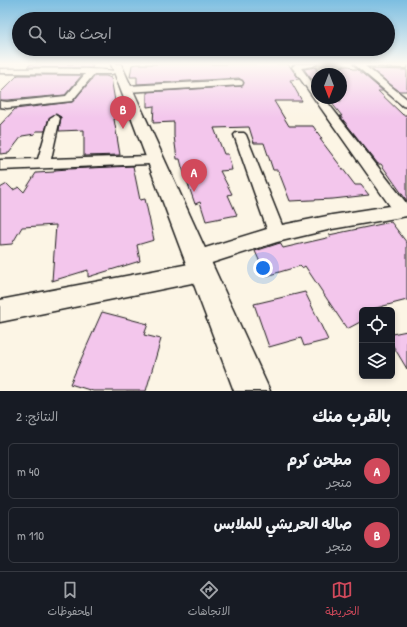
<!DOCTYPE html>
<html lang="ar">
<head>
<meta charset="utf-8">
<style>
  :root { --surface:#171b24; --page:#20242c; --text:#f1f3f6; --muted:#9ea1a6; --line:#363941; --accent:#d1495b }
  body { margin:0; font-family:"Patrick Hand","Playpen Sans Arabic",sans-serif; background:var(--page); color:var(--text); direction:rtl }
  .controls { position:absolute; right:12px; bottom:12px; display:grid; overflow:hidden; border-radius:6px; box-shadow:0 2px 6px #0003 }
  .controls button { width:36px; height:36px; display:grid; place-items:center; padding:0; border:0; border-bottom:1px solid var(--line); background:var(--surface); color:var(--text); font:20px sans-serif }
  .compass { position:absolute; left:311px; top:68px; width:36px; height:36px; border-radius:50%; background:var(--surface); box-shadow:0 2px 6px #0003; rotate:180deg }
  .you { position:absolute; left:263px; top:268px; width:14px; height:14px; margin:-10px; border:3px solid #fff; border-radius:50%; background:#1a73e8; box-shadow:0 0 0 6px #1a73e833 }
  .badge { display:grid; place-items:center; width:26px; height:26px; border-radius:50%; background:var(--accent); color:#fff; font-size:13px; font-weight:700 }
  .pin { position:absolute; translate:-50% -33px; filter:drop-shadow(0 1px 2px #0008) }
  .pin::after { content:''; position:absolute; top:21px; width:14px; height:12px; background:inherit; clip-path:polygon(0 0,100% 0,50% 100%) }
  .list { margin:0; padding:0; list-style:none }
  h2 { display:flex; justify-content:space-between; align-items:center; height:52px; margin:0; padding:0 16px; font-size:17px }
  h2 small { font-size:13px; font-weight:400; color:var(--muted) }
  .list li { display:grid; grid-template-columns:26px 1fr auto; gap:12px; align-items:center; box-sizing:border-box; height:56px; margin:0 8px 8px; padding:0 8px; border:1px solid var(--line); border-radius:6px }
  .list b { display:block; font-size:15px; white-space:nowrap }
  .list p { margin:0; font-size:13px; white-space:nowrap; color:var(--muted) }
  .list em { font-size:13px; font-style:normal; color:var(--muted) }
  .icon { flex:none; width:22px; height:22px; fill:none; stroke:currentColor; stroke-width:2; stroke-linecap:round; stroke-linejoin:round }
  .map { position:relative; flex:none; width:407px; height:391px; overflow:hidden; direction:ltr }
  .search { position:absolute; background:var(--surface); box-shadow:0 2px 6px #0003; left:12px; right:12px; top:12px; height:44px; display:flex; align-items:center; gap:10px; box-sizing:border-box; padding:0 14px; border-radius:22px; color:var(--muted); font-size:15px }
  .sheet { height:180px; background:var(--surface) }
  nav { display:flex; justify-content:space-around; align-items:center; box-sizing:border-box; height:56px; border-top:1px solid var(--line); background:var(--surface); font-size:11px; color:var(--muted) }
  nav a { display:grid; justify-items:center; gap:2px }
  nav .on { color:var(--accent) }
  .map>svg:first-child { display:block }
  .building { fill:#f3c6ec; stroke:#1c1c1c }
  .lines { fill:none; stroke-linecap:round; stroke-linejoin:round }
  .minor-casing { stroke:#1c1c1c; stroke-width:3 }
  .secondary-casing { stroke:#1c1c1c; stroke-width:3 }
  .minor { fill:#fcf5e5; fill-rule:evenodd }
  .secondary { fill:#fcf5e5; fill-rule:evenodd }
</style>
</head>
<body>
<div class="map">
<svg width="407" height="391" viewBox="0 0 407 391">
  <rect width="100%" height="100%" fill="#fcf5e5"/>
  <filter id="ink" filterUnits="userSpaceOnUse"><feTurbulence type="fractalNoise" baseFrequency=".025" numOctaves="2"/><feDisplacementMap in="SourceGraphic" scale="8" xChannelSelector="R" yChannelSelector="G"/><feConvolveMatrix kernelMatrix="1 2 1 2 8 2 1 2 1" color-interpolation-filters="sRGB"/></filter>
  <g filter="url(#ink)">
    <g class="building">
      <path d="M 31,64 L 93,64 L 92,68 L 27,67 Z"/>
      <path d="M 136,64 L 288,64 L 299,79 L 290,80 L 302,101 L 274,101 L 289,126 L 313,126 L 322,139 L 320,139 L 355,185 L 361,185 L 369,195 L 333,199 L 290,201 L 278,170 L 273,170 L 264,143 L 254,143 L 249,127 L 214,128 L 224,154 L 228,154 L 232,170 L 220,171 L 232,194 L 228,195 L 237,215 L 206,221 L 200,202 L 195,204 L 182,167 L 180,159 L 177,159 L 174,136 L 174,122 L 153,123 L 154,106 L 147,107 L 147,92 L 242,86 L 244,82 L 239,78 L 137,84 L 137,77 L 130,77 L 132,65 Z"/>
      <path d="M 341,66 L 350,66 L 353,69 L 357,69 L 383,91 L 378,91 L 403,115 L 407,115 L 407,201 L 381,164 L 378,164 L 340,116 L 342,116 L 330,101 L 341,101 Z"/>
      <path d="M 317,67 L 317,79 L 311,79 L 304,69 Z"/>
      <path d="M 371,69 L 407,70 L 407,91 L 399,91 Z"/>
      <path d="M 18,75 L 82,75 L 65,95 L 7,100 L 0,100 L 0,93 Z"/>
      <path d="M 95,76 L 106,76 L 111,78 L 118,118 L 114,119 L 120,155 L 84,156 L 84,130 L 59,131 L 61,117 L 56,114 L 49,118 L 45,131 L 36,131 L 35,134 L 22,136 L 9,153 L 0,154 L 0,125 L 15,109 L 72,102 Z"/>
      <path d="M 133,166 L 140,200 L 145,199 L 154,240 L 137,245 L 140,261 L 88,277 L 88,270 L 52,281 L 56,225 L 22,227 L 12,244 L 0,245 L 0,188 L 7,184 L 13,190 L 19,187 L 24,192 L 36,173 L 54,172 L 55,170 L 68,169 Z"/>
      <path d="M 391,222 L 407,243 L 407,300 L 368,310 L 362,310 L 362,321 L 347,329 L 305,266 L 302,268 L 300,266 L 266,276 L 255,251 L 280,243 L 283,248 L 331,237 L 329,235 Z"/>
      <path d="M 305,292 L 328,340 L 304,346 L 301,338 L 269,347 L 254,304 Z"/>
      <path d="M 102,312 L 148,324 L 144,335 L 161,339 L 146,391 L 93,391 L 70,384 Z"/>
      <path d="M 407,331 L 407,369 L 392,344 L 392,334 Z"/>
    </g>
    <g class="lines">
      <g class="minor-casing">
        <g id="minor">
          <path d="M 296,64 L 317,64 L 313,66 L 301,68 L 317,89 L 317,98 L 324,98 L 407,204 L 407,216 L 332,229 L 277,242 L 199,267 L 202,273 L 199,280 L 192,283 L 0,322 L 0,300 L 189,264 L 187,259 L 189,253 L 267,229 L 234,135 L 236,133 L 244,133 L 246,135 L 282,225 L 332,215 L 390,206 L 292,67 Z"/>
          <path d="M 354,64 L 407,64 L 407,68 L 365,66 L 407,99 L 407,107 L 403,106 Z"/>
          <path d="M 0,69 C 16,69 110,67 116,72 L 112,74 L 94,74 L 72,101 L 7,108 L 0,107 L 0,101 L 7,102 L 66,96 L 85,74 L 0,73 Z"/>
          <path d="M 239,80 L 242,81 L 243,83 L 242,85 L 127,92 L 122,89 L 127,86 Z"/>
          <path d="M 55,115 L 60,118 L 51,159 L 150,156 L 155,157 L 157,160 L 155,163 L 150,164 L 0,170 L 0,160 L 38,159 L 50,118 Z"/>
        </g>
      </g>
      <g class="secondary-casing">
        <path id="secondary" d="M 111,64 L 121,64 L 270,391 L 234,391 Z"/>
      </g>
      <use href="#minor" class="minor"/>
      <use href="#secondary" class="secondary"/>
    </g>
  </g>
  <linearGradient id="sky" x2="0" y2="1"><stop stop-color="#7cbee1"/><stop offset="0.54" stop-color="#fefaf3"/><stop offset="1" stop-color="#fefaf3" stop-opacity="0"/></linearGradient>
  <rect width="407" height="118" fill="url(#sky)"/>
</svg>
<div class="controls">
<button><svg class="icon" aria-label="locate" viewBox="0 0 24 24"><circle cx="12" cy="12" r="6"/><path d="M12 2v4M12 18v4M2 12h4M18 12h4"/></svg></button>
<button><svg class="icon" aria-label="layers" viewBox="0 0 24 24"><path d="M12 4l9 5-9 5-9-5zM3 14l9 5 9-5"/></svg></button>
</div>
<svg class="compass" viewBox="-18 -18 36 36"><path d="M0-13l5 13h-10z" fill="#e53935"/><path d="M0 13l5-13h-10z" fill="#9ea1a6"/></svg>
<div class="you"></div>
<div class="pin badge" style="left:194px;top:192px">A</div>
<div class="pin badge" style="left:123px;top:129px">B</div>
<div class="search"><svg class="icon" aria-label="search" viewBox="0 0 24 24"><circle cx="10" cy="10" r="6"/><path d="M15 15l6 6"/></svg>ابحث هنا</div>
</div>
<section class="sheet">
<h2>بالقرب منك<small>النتائج: 2</small></h2>
<ul class="list">
<li><span class="badge">A</span><div><b>مطحن كرم</b><p>متجر</p></div><em>40 m</em></li>
<li><span class="badge">B</span><div><b>صاله الحريشي للملابس</b><p>متجر</p></div><em>110 m</em></li>
</ul>
</section>
<nav>
<a class="on"><svg class="icon" aria-label="map" viewBox="0 0 24 24"><path d="M3 6l6-2 6 2 6-2v14l-6 2-6-2-6 2zM9 4v14M15 6v14"/></svg>الخريطة</a>
<a><svg class="icon" aria-label="directions" viewBox="0 0 24 24"><path d="M12 3l9 9-9 9-9-9zM9 14v-3h6M13 9l2 2-2 2"/></svg>الاتجاهات</a>
<a><svg class="icon" aria-label="saved" viewBox="0 0 24 24"><path d="M7 4h10v16l-5-4-5 4z"/></svg>المحفوظات</a>
</nav>
</body>
</html>
